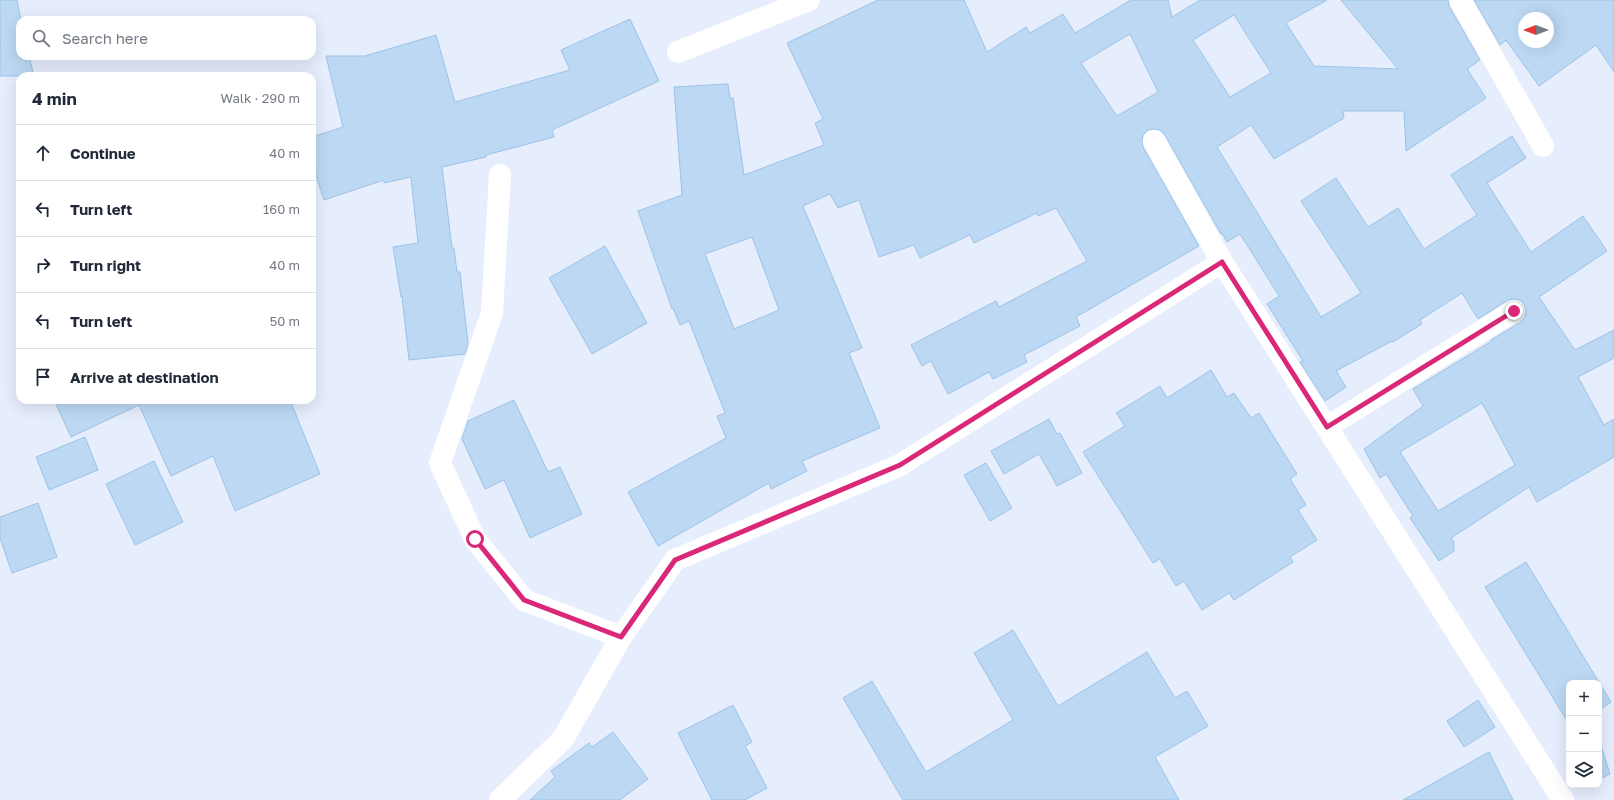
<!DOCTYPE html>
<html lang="en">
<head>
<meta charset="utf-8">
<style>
  :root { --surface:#fff; --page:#f6f6f7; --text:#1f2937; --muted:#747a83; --line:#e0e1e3 }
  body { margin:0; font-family:"Golos Text",sans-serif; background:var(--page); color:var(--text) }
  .controls { position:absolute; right:12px; bottom:12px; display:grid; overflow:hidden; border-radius:8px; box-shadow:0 4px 16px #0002 }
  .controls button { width:36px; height:36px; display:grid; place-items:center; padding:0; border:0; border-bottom:1px solid var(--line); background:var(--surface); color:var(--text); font:20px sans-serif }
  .compass { position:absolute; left:1518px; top:12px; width:36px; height:36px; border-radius:50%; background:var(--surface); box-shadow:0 4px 16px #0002; rotate:270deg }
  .stop { position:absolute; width:12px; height:12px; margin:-9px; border:3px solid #db2777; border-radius:50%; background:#fff }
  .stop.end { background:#db2777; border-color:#fff; box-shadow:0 1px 4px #0008 }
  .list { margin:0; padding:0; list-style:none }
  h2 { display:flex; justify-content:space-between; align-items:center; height:52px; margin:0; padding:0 16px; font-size:17px }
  h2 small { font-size:13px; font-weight:400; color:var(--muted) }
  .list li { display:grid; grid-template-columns:26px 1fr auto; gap:12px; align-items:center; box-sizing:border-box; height:56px; padding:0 16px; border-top:1px solid var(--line) }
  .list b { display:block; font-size:15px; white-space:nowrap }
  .list em { font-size:13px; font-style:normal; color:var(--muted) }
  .icon { flex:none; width:22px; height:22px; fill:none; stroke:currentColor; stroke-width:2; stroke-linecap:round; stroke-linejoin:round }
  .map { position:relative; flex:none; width:1614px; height:800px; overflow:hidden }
  .search { position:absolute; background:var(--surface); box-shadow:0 4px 16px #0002; left:16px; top:16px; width:300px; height:44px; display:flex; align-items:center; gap:10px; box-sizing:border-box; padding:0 14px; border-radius:12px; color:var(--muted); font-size:15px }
  .panel { position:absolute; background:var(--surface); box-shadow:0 4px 16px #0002; left:16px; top:72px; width:300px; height:332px; border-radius:12px }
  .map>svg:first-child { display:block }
  .building { fill:#bcd8f3; stroke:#9cc3e7; fill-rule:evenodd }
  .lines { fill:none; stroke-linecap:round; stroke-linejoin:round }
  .minor { stroke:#fff; stroke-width:22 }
  .route { stroke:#db2777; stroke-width:5 }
</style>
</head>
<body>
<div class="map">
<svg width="1614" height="800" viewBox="0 0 1614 800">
  <rect width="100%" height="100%" fill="#e6edfd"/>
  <g class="building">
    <path d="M 0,0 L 17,0 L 21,20 L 20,20 L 20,56 L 29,56 L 34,76 L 0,76 Z"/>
    <path d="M 878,0 L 964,0 L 987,52 L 1026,27 L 1030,33 L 1063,14 L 1075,33 L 1131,0 L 1168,0 L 1172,17 L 1200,0 L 1327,0 L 1286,23 L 1314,66 L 1398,69 L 1341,0 L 1448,0 L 1449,6 L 1480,60 L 1467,69 L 1486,98 L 1406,151 L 1404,111 L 1343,111 L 1344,118 L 1274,159 L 1251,125 L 1217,147 L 1321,317 L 1361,293 L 1301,201 L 1336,178 L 1368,227 L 1398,208 L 1424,249 L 1477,215 L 1451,175 L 1512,136 L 1526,158 L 1487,183 L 1531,252 L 1583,216 L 1607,251 L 1539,297 L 1575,350 L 1614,330 L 1614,358 L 1578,377 L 1604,425 L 1614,419 L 1614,457 L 1537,502 L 1529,487 L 1451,538 L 1454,542 L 1454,551 L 1439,561 L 1410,518 L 1413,516 L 1386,474 L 1380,478 L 1364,449 L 1423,406 L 1413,389 L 1492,341 L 1491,340 L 1521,322 L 1525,317 L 1526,311 L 1524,304 L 1520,300 L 1513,299 L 1508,300 L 1478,319 L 1462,293 L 1420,320 L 1422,324 L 1393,342 L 1392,341 L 1336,371 L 1346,387 L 1325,401 L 1300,362 L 1303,361 L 1267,304 L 1279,296 L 1240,234 L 1227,242 L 1222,233 L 1221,234 L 1165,135 L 1160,130 L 1154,129 L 1148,130 L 1143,135 L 1142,141 L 1143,147 L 1199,246 L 1076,317 L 1080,326 L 1024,355 L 1027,362 L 993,379 L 989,372 L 948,394 L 931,361 L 922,366 L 911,345 L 996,301 L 999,307 L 1087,261 L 1056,208 L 1038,216 L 1037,213 L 974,243 L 970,235 L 920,258 L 914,245 L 879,257 L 859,200 L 838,208 L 830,194 L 803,206 L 862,348 L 849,353 L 880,428 L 802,461 L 807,471 L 771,489 L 769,483 L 658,546 L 628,492 L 726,438 L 717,416 L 725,413 L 689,321 L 680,325 L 673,308 L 672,309 L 638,211 L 682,195 L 674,87 L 728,84 L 730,98 L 733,98 L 744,175 L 824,145 L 815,123 L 823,119 L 787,43 ZM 1234,15 L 1271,73 L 1230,97 L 1193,40 ZM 1130,34 L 1158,92 L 1117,116 L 1081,63 ZM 752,237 L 779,310 L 734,329 L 705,254 ZM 1482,403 L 1515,465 L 1438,511 L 1400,452 Z"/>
    <path d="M 1474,0 L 1614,0 L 1614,72 L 1596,45 L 1539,86 L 1506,40 L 1500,45 ZM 1524,18 L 1548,18 L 1548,42 L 1524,42 Z"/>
    <path d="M 630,19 L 659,81 L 552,130 L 554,137 L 486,155 L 486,157 L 442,167 L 452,248 L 454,248 L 457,272 L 460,272 L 468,344 L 465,354 L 409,360 L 402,296 L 401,297 L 393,247 L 418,243 L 411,177 L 384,183 L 384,180 L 324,200 L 312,163 L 312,137 L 343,127 L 326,56 L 365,56 L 436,35 L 455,102 L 570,70 L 561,50 Z"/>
    <path d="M 605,246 L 647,323 L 592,354 L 549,278 Z"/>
    <path d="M 1211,370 L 1227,397 L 1234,393 L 1251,418 L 1259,413 L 1297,474 L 1290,479 L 1306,505 L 1298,510 L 1317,540 L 1290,557 L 1293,562 L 1234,600 L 1229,593 L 1202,610 L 1184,581 L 1176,586 L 1160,559 L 1153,563 L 1083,452 L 1125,426 L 1116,413 L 1160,386 L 1167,398 Z"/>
    <path d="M 54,400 L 290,400 L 320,474 L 235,511 L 213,456 L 171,476 L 139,405 L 71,437 Z"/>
    <path d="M 514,400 L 548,472 L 560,467 L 582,514 L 530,538 L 504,480 L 485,489 L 462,439 L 468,421 Z"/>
    <path d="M 1049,419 L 1057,434 L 1060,433 L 1082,473 L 1057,486 L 1039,454 L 1004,474 L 991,451 Z"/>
    <path d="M 85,437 L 98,470 L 49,490 L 36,457 Z"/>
    <path d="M 154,461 L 183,522 L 135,545 L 106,484 Z"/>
    <path d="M 986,463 L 1012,508 L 990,521 L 964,475 Z"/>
    <path d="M 38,503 L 57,557 L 12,573 L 0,538 L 0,517 Z"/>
    <path d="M 1526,562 L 1611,702 L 1599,710 L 1599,683 L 1569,683 L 1569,724 L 1485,587 Z"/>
    <path d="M 1013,630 L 1058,706 L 1147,652 L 1175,698 L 1187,691 L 1208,726 L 1155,757 L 1179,800 L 903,800 L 843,698 L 872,681 L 926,772 L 1013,720 L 974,653 Z"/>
    <path d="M 1478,700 L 1495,727 L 1464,747 L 1447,721 Z"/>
    <path d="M 733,705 L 752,742 L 745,746 L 767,788 L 745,800 L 712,800 L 678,733 Z"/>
    <path d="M 613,732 L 648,779 L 620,800 L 530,800 L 555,777 L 551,771 L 589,743 L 592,747 Z"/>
    <path d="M 1599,739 L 1610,774 L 1602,778 L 1599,773 Z"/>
    <path d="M 1489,752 L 1513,800 L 1403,800 Z"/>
  </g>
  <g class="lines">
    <g class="minor">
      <path d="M 1460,0 L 1543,146"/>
      <path d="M 678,52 L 809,0"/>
      <path d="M 1154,141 L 1222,262 L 1563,800"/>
      <path d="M 500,175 L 492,313 L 440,463 L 475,539 L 524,600 L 621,637"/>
      <path d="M 1327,427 L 1514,311"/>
      <path d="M 500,800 L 563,739 L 621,637 L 675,560 L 900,465 L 1222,262"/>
    </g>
  </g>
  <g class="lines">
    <path class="route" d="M 475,539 L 524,600 L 621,637 L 675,560 L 900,465 L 1222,262 L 1327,427 L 1514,311"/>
  </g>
</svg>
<div class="controls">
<button>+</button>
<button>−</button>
<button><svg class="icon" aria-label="layers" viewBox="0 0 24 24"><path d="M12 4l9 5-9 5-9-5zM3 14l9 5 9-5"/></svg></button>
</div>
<svg class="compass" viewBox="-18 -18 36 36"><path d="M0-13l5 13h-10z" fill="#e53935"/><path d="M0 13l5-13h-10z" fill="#747a83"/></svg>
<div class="stop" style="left:475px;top:539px"></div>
<div class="stop end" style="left:1514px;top:311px"></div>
<div class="search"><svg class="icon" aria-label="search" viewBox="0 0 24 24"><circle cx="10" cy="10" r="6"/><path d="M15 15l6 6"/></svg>Search here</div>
<section class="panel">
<h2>4 min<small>Walk · 290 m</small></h2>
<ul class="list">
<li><svg class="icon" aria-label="ahead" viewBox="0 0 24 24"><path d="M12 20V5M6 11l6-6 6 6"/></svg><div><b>Continue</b></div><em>40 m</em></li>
<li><svg class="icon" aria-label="left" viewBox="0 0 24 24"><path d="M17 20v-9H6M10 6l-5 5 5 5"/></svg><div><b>Turn left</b></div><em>160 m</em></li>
<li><svg class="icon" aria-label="right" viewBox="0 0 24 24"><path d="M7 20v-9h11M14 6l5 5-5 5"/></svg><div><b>Turn right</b></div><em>40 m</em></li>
<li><svg class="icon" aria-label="left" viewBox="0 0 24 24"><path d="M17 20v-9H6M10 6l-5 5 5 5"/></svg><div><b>Turn left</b></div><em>50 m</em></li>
<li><svg class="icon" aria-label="arrive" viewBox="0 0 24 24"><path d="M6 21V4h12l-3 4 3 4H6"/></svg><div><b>Arrive at destination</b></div></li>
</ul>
</section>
</div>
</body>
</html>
